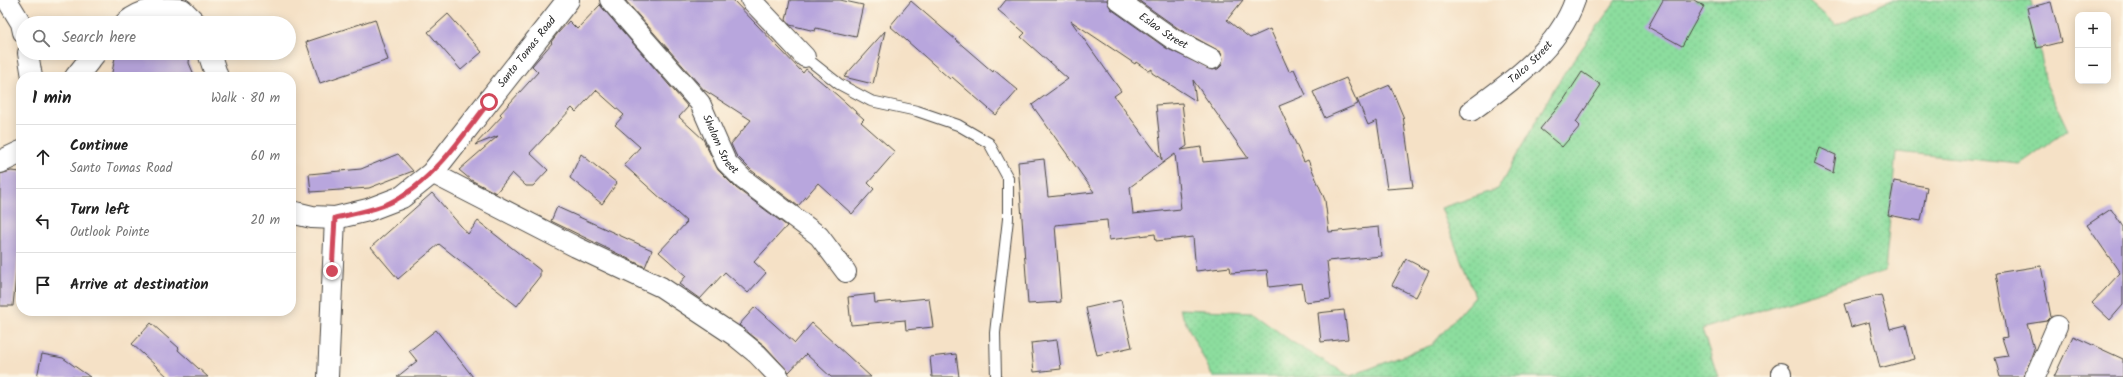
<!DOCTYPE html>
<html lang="en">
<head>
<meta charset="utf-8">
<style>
  :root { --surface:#fff; --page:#f6f6f6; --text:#222; --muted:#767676; --line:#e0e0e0 }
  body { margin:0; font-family:Kalam,sans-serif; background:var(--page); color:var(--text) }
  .controls { position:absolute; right:12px; top:12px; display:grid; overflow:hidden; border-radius:8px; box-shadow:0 2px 10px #0003 }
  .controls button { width:36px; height:36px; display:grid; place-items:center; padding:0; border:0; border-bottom:1px solid var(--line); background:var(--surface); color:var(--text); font:20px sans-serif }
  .stop { position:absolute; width:12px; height:12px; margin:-9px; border:3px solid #d1495b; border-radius:50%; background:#fff }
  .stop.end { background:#d1495b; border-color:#fff; box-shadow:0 1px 4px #0008 }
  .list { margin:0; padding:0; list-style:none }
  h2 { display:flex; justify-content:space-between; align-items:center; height:52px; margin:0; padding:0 16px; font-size:17px }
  h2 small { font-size:13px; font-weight:400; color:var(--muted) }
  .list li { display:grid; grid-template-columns:26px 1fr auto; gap:12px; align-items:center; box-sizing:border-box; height:64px; padding:0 16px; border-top:1px solid var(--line) }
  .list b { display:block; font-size:15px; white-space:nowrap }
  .list p { margin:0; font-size:13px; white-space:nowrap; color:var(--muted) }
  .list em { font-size:13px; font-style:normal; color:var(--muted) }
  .icon { flex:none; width:22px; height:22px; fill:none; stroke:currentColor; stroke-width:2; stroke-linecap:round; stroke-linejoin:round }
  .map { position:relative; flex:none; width:2123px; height:377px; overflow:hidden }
  .search { position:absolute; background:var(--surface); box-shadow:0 2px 10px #0003; left:16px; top:16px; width:280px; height:44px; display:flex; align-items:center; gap:10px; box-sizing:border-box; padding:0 14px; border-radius:22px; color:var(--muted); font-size:15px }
  .panel { position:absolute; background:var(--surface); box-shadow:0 2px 10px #0003; left:16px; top:72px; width:280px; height:244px; border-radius:16px }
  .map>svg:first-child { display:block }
  .grass { fill:url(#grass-dots); stroke:#5c8464 }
  .building { fill:#b8a6dd; fill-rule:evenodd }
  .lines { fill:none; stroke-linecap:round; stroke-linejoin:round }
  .lane-casing { stroke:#494642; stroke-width:12 }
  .street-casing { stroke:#494642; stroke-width:22 }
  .secondary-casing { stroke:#494642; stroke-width:24 }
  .lane { stroke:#fff; stroke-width:10 }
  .street { stroke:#fff; stroke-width:20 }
  .secondary { stroke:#fff; stroke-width:22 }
  .route { stroke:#d1495b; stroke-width:5 }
  .labels { text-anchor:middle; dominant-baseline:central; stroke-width:4; stroke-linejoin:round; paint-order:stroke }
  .street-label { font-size:11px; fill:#2b2b2b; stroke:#fcf5e5 }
</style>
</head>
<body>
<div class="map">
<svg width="2123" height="377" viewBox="0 0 2123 377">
  <defs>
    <pattern id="grass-dots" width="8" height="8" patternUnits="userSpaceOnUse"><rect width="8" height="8" fill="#8cdd9e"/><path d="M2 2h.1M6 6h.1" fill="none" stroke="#79be88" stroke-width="1.8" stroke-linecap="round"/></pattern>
  </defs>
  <rect width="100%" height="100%" fill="#fcf5e5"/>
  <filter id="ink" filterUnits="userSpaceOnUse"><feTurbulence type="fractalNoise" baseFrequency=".025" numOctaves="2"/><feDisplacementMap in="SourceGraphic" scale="8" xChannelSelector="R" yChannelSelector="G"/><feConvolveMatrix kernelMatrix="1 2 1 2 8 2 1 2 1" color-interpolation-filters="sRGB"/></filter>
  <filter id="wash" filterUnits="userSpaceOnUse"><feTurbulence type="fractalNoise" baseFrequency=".012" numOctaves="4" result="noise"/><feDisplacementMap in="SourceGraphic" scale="16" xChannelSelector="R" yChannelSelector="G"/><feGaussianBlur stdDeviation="0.9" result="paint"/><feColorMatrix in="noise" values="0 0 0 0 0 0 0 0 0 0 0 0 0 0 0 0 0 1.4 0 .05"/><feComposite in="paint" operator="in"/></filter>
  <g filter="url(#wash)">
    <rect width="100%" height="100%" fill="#f5e1c6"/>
    <path class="grass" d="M 1616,0 L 1808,0 L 1836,25 L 1891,0 L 2031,0 L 2046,84 L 2068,130 L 2020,164 L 1896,152 L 1885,271 L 1702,329 L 1718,377 L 1213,377 L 1179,309 L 1252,312 L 1292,342 L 1350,376 L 1432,345 L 1475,296 L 1441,208 L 1498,189 L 1555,87 Z"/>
    <g id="blocks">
      <g class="building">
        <path d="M 625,0 L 733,0 L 803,73 L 806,69 L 837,95 L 864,119 L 861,122 L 895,152 L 868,183 L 874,189 L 852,214 L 818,183 L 798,206 L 751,170 L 736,155 L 731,144 L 751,120 L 704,90 Z"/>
        <path d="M 790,0 L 840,0 L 863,5 L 856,37 L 816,28 L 815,31 L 790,25 L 786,20 Z"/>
        <path d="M 1006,0 L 1107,0 L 1111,9 L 1166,48 L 1212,70 L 1218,69 L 1222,65 L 1223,58 L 1221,52 L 1179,29 L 1138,0 L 1243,0 L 1227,20 L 1250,38 L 1270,29 L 1289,71 L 1294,69 L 1306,95 L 1279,106 L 1304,162 L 1308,160 L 1325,200 L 1329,232 L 1379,227 L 1382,256 L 1327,261 L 1331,299 L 1305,302 L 1302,283 L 1269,287 L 1267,270 L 1231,273 L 1230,267 L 1196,271 L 1193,237 L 1156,241 L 1155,234 L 1109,240 L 1107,220 L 1055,225 L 1061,302 L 1028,304 L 1018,162 L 1044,159 L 1048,197 L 1094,192 L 1032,105 L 1068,79 L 1021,37 L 1025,33 L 998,10 ZM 1071,21 L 1135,64 L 1136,62 L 1149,71 L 1152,69 L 1152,73 L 1196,101 L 1193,80 L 1248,158 L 1203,162 L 1201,147 L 1181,150 L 1187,146 L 1182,103 L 1156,105 L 1162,160 L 1114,96 L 1121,91 ZM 1175,154 L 1181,209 L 1133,214 L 1130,187 Z"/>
        <path d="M 1663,0 L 1694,0 L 1704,6 L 1682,46 L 1648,27 Z"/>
        <path d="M 911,1 L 993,72 L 994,70 L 1018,90 L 996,115 L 952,77 L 950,79 L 890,26 Z"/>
        <path d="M 2051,2 L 2061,42 L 2037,48 L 2027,8 Z"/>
        <path d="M 600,5 L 688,107 L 679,117 L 703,139 L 718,170 L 736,188 L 787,226 L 754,262 L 766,273 L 748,293 L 725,272 L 700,299 L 679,284 L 686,276 L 659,252 L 687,222 L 624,165 L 640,147 L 615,125 L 624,115 L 596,90 L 576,112 L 572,108 L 530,153 L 548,170 L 533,186 L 526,186 L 512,173 L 496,193 L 471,180 L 459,170 L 498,136 L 475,145 L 502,116 L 500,114 L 538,72 L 532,66 L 552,43 L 551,42 L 557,34 L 569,21 L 577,29 Z"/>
        <path d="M 448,14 L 482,52 L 461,70 L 428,32 Z"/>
        <path d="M 375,19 L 388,60 L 320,83 L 306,42 Z"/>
        <path d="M 885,31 L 873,84 L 844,77 Z"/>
        <path d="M 116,53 L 190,53 L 189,63 L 195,77 L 111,77 Z"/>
        <path d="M 1582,72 L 1601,85 L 1576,122 L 1580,126 L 1562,147 L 1540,129 L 1563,101 Z"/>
        <path d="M 1346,78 L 1358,104 L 1325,118 L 1313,92 Z"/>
        <path d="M 1390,85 L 1403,116 L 1413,187 L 1387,189 L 1377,121 L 1368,125 L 1357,99 Z"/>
        <path d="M 1820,148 L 1836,155 L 1833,173 L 1814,164 Z"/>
        <path d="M 398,154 L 413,171 L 369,188 L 311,192 L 309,174 L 361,169 Z"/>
        <path d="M 581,154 L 617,183 L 602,204 L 570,178 Z"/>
        <path d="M 11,171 L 21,172 L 21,227 L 13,306 L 0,306 L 0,174 Z"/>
        <path d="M 1894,181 L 1927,187 L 1921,221 L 1888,215 Z"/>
        <path d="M 432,193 L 468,234 L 478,221 L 540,270 L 540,276 L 517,306 L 439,244 L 398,279 L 371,247 Z"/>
        <path d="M 557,207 L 652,250 L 645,267 L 551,221 Z"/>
        <path d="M 2111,209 L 2123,227 L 2123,305 L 2110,320 L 2092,303 L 2120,273 L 2087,225 Z"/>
        <path d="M 1406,259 L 1429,271 L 1416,297 L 1392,285 Z"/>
        <path d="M 2041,266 L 2051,317 L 2047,321 L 2027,324 L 2034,349 L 2024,377 L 2000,377 L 1995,358 L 2008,356 L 2002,338 L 2007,337 L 1996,273 Z"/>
        <path d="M 874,294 L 875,303 L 929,298 L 933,327 L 906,330 L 905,320 L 851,325 L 848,297 Z"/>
        <path d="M 1881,295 L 1890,329 L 1906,325 L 1914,359 L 1880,368 L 1869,322 L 1851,327 L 1844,304 Z"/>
        <path d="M 1121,300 L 1132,347 L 1097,355 L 1086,308 Z"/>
        <path d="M 755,307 L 795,343 L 812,323 L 871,377 L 831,377 L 806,354 L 789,372 L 765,346 L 739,325 Z"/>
        <path d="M 1344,310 L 1348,339 L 1321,342 L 1318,313 Z"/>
        <path d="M 151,323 L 179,348 L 178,350 L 208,377 L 168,377 L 132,344 Z"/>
        <path d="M 436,330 L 473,377 L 397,377 L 417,361 L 409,351 Z"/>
        <path d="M 2073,336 L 2123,359 L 2123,377 L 2054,377 Z"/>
        <path d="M 1057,340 L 1061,369 L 1034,372 L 1031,343 Z"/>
        <path d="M 42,354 L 63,358 L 90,377 L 37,377 Z"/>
        <path d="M 956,354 L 959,377 L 932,377 L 930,357 Z"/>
      </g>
    </g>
  </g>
  <g filter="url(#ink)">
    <use href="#blocks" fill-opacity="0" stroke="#494642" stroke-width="1"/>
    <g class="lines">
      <g class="lane-casing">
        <path id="lane" d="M 805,57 L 839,84 L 871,101 L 917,111 L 958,125 L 989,143 L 1008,178 L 1008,219 L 995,333 L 996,377"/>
      </g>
      <g class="street-casing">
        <g id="street">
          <path d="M 7,0 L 21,23 L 23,32"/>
          <path id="s1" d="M 610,0 L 700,103 L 726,162 L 743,179 L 819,236 L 846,272"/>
          <path d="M 751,0 L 805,57"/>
          <path id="s2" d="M 1118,0 L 1173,39 L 1212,59"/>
          <path d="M 28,53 L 32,77"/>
          <path id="s3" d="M 1471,111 C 1510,83 1559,48 1575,0"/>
          <path d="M 432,173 L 576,247 L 661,287 L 735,336 L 757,354 L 779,377"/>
          <path d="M 1781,373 L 1781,377"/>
          <path d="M 328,377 L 335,218"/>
          <path d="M 2035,377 L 2057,326"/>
        </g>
      </g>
      <g class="secondary-casing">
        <g id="secondary">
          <path d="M 126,23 C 142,9 161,8 182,10 L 195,23"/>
          <path d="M 209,53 L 217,77"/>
          <path d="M 76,77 L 95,53"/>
          <path d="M 0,162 L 21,152"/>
          <path id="s4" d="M 291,212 L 312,217 L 335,218 L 368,210 L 402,197 L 432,173 L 568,0"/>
        </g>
      </g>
      <use href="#lane" class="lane"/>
      <use href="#street" class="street"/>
      <use href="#secondary" class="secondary"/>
    </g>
  </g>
  <g class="lines" filter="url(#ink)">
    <path class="route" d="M 332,271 L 335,218 C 357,213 383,209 402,196 C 438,174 463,135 489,102"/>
  </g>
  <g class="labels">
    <g class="street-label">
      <text stroke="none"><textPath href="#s2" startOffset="55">Eslao Street</textPath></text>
      <text stroke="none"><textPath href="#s4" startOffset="307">Santo Tomas Road</textPath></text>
      <text stroke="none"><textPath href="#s3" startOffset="77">Talco Street</textPath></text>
      <text stroke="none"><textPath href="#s1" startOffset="183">Shalom Street</textPath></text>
    </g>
  </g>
</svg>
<div class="controls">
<button>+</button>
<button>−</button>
</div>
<div class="stop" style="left:489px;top:102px"></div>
<div class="stop end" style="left:332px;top:271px"></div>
<div class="search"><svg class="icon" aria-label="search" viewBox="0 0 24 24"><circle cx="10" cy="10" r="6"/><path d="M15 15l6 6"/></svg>Search here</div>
<section class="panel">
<h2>1 min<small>Walk · 80 m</small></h2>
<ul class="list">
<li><svg class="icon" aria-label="ahead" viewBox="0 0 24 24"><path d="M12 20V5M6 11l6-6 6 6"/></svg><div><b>Continue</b><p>Santo Tomas Road</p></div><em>60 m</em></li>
<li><svg class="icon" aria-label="left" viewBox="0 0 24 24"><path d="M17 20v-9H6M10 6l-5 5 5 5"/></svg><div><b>Turn left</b><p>Outlook Pointe</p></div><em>20 m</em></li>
<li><svg class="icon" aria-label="arrive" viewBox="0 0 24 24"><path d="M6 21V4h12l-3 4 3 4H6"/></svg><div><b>Arrive at destination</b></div></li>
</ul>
</section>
</div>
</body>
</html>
